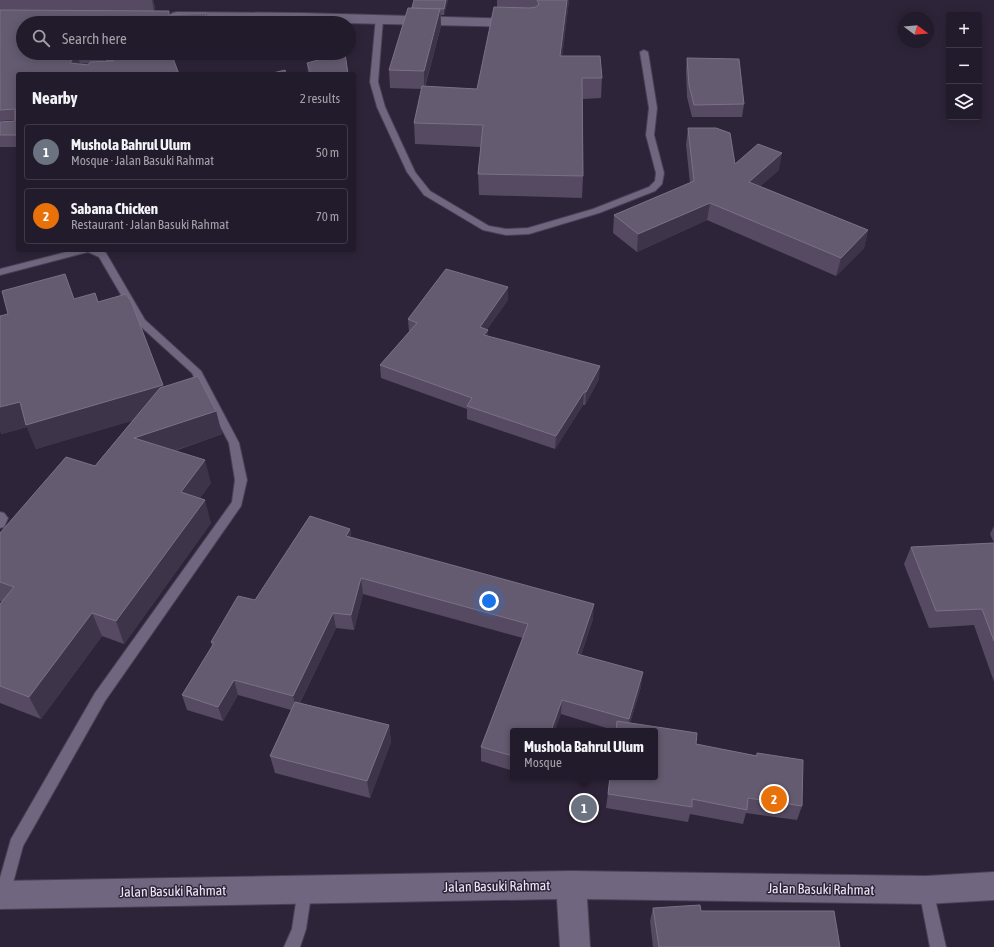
<!DOCTYPE html>
<html lang="en">
<head>
<meta charset="utf-8">
<style>
  :root { --surface:#221b2b; --page:#2a2433; --text:#f1f3f6; --muted:#a2a1a9; --line:#3f3947; --accent:#d93025 }
  body { margin:0; font-family:"Asap Condensed",sans-serif; background:var(--page); color:var(--text) }
  .controls { position:absolute; right:12px; top:12px; display:grid; overflow:hidden; border-radius:4px; box-shadow:0 2px 10px #0003 }
  .controls button { width:36px; height:36px; display:grid; place-items:center; padding:0; border:0; border-bottom:1px solid var(--line); background:var(--surface); color:var(--text); font:20px sans-serif }
  .compass { position:absolute; left:898px; top:12px; width:36px; height:36px; border-radius:50%; background:var(--surface); box-shadow:0 2px 10px #0003; rotate:106deg }
  .you { position:absolute; left:489px; top:601px; width:14px; height:14px; margin:-10px; border:3px solid #fff; border-radius:50%; background:#1a73e8; box-shadow:0 0 0 6px #1a73e833 }
  .badge { display:grid; place-items:center; width:26px; height:26px; border-radius:50%; background:var(--accent); color:#fff; font-size:13px; font-weight:700 }
  .pin { position:absolute; translate:-50% -50%; border:2px solid #fff; box-shadow:0 1px 4px #0006 }
  .popup { position:absolute; left:510px; top:728px; width:148px; height:52px; box-sizing:border-box; display:grid; place-content:center; border-radius:4px; background:var(--surface); filter:drop-shadow(0 1px 3px #0005); font-size:13px; white-space:nowrap; color:var(--muted) }
  .popup b { font-size:15px; color:var(--text) }
  .popup::after { content:''; position:absolute; left:50%; top:100%; margin-left:-8px; border:8px solid transparent; border-top-color:var(--surface) }
  .list { margin:0; padding:0; list-style:none }
  h2 { display:flex; justify-content:space-between; align-items:center; height:52px; margin:0; padding:0 16px; font-size:17px }
  h2 small { font-size:13px; font-weight:400; color:var(--muted) }
  .list li { display:grid; grid-template-columns:26px 1fr auto; gap:12px; align-items:center; box-sizing:border-box; height:56px; margin:0 8px 8px; padding:0 8px; border:1px solid var(--line); border-radius:4px }
  .list b { display:block; font-size:15px; white-space:nowrap }
  .list p { margin:0; font-size:13px; white-space:nowrap; color:var(--muted) }
  .list em { font-size:13px; font-style:normal; color:var(--muted) }
  .icon { flex:none; width:22px; height:22px; fill:none; stroke:currentColor; stroke-width:2; stroke-linecap:round; stroke-linejoin:round }
  .map { position:relative; flex:none; width:994px; height:947px; overflow:hidden }
  .search { position:absolute; background:var(--surface); box-shadow:0 2px 10px #0003; left:16px; top:16px; width:340px; height:44px; display:flex; align-items:center; gap:10px; box-sizing:border-box; padding:0 14px; border-radius:22px; color:var(--muted); font-size:15px }
  .panel { position:absolute; background:var(--surface); box-shadow:0 2px 10px #0003; left:16px; top:72px; width:340px; height:180px; border-radius:4px }
  .map>svg:first-child { display:block }
  .lines { fill:none; stroke-linecap:round; stroke-linejoin:round }
  .lane-casing { stroke:#4a4153; stroke-width:2 }
  .street-casing { stroke:#4a4153; stroke-width:2 }
  .secondary-casing { stroke:#4a4153; stroke-width:2 }
  .lane { fill:#71667f; fill-rule:evenodd }
  .street { fill:#71667f; fill-rule:evenodd }
  .secondary { fill:#71667f; fill-rule:evenodd }
  .wall { fill:#554a61; fill-rule:evenodd }
  .shaded-wall { fill:#3e344a }
  .building { fill:#655b71; stroke:#7a7186 }
  .labels { text-anchor:middle; dominant-baseline:central; stroke-width:3; stroke-linejoin:round; paint-order:stroke }
  .near-street-label { font-size:14px; fill:#eee7f6; stroke:#2e2439 }
</style>
</head>
<body>
<div class="map">
<svg width="994" height="947" viewBox="0 0 994 947">
  <rect width="100%" height="100%" fill="#2e2439"/>
  <g class="lines">
    <g class="lane-casing">
      <g id="lane">
        <path d="M 376,17 L 382,17 L 383,19 L 378,82 L 385,107 L 415,172 L 430,191 L 489,226 L 506,229 L 528,228 L 593,209 L 649,187 L 655,181 L 656,173 L 646,135 L 649,108 L 640,52 L 644,50 L 648,52 L 657,108 L 654,135 L 664,173 L 662,184 L 655,191 L 599,213 L 529,234 L 506,235 L 483,230 L 424,195 L 407,172 L 377,107 L 370,82 Z"/>
        <path d="M 74,250 L 100,250 L 106,253 L 145,320 L 201,371 L 239,443 L 247,480 L 241,506 L 105,701 L 23,846 L 10,894 L 8,899 L 3,901 L 0,900 L 0,878 L 11,839 L 95,693 L 232,502 L 235,480 L 229,443 L 192,373 L 138,324 L 99,257 L 88,252 L 0,275 L 0,269 Z"/>
        <path d="M 0,512 L 4,513 L 8,518 L 4,527 L 0,528 Z"/>
        <path d="M 305,882 L 310,884 L 312,889 L 306,929 L 300,947 L 284,947 L 292,929 L 298,889 L 300,884 Z"/>
        <path d="M 926,883 L 931,885 L 933,890 L 946,947 L 930,947 L 919,890 L 921,885 Z"/>
      </g>
    </g>
    <g class="street-casing">
      <g id="street">
        <path d="M 177,12 L 302,13 L 521,19 L 526,20 L 528,23 L 526,26 L 521,27 L 172,19 L 170,16 L 172,13 Z"/>
        <path d="M 108,53 L 122,53 L 116,70 L 91,72 L 91,74 L 75,74 L 80,65 L 105,63 Z"/>
      </g>
    </g>
    <g class="secondary-casing">
      <path id="secondary" d="M 571,871 L 926,876 L 994,872 L 994,900 L 926,904 L 587,899 L 590,947 L 560,947 L 557,899 L 0,909 L 0,881 Z"/>
    </g>
    <use href="#lane" class="lane"/>
    <use href="#street" class="street"/>
    <use href="#secondary" class="secondary"/>
  </g>
  <g class="wall">
    <path d="M 0,0 L 153,0 L 155,7 L 154,11 L 11,11 L 170,15 L 206,13 L 208,23 L 23,23 L 23,53 L 107,53 L 104,61 L 113,61 L 117,53 L 206,53 L 206,56 L 173,58 L 18,74 L 18,147 L 0,147 L 0,122 L 15,121 L 15,120 L 0,121 ZM 89,63 L 88,65 L 80,64 Z"/>
    <path d="M 414,0 L 448,0 L 444,15 L 441,15 L 441,26 L 425,87 L 477,89 L 497,7 L 497,0 L 569,0 L 562,56 L 602,78 L 601,98 L 583,99 L 583,176 L 582,198 L 479,195 L 478,174 L 481,147 L 415,144 L 414,123 L 422,89 L 390,88 L 389,70 Z"/>
    <path d="M 687,58 L 744,104 L 742,117 L 692,117 L 687,97 L 686,70 Z"/>
    <path d="M 307,63 L 348,74 L 308,74 Z"/>
    <path d="M 688,128 L 735,164 L 779,170 L 760,186 L 868,230 L 864,248 L 836,276 L 707,220 L 637,252 L 613,233 L 614,215 L 690,183 L 686,145 Z"/>
    <path d="M 508,287 L 508,300 L 487,329 L 488,336 L 599,379 L 585,405 L 583,405 L 555,449 L 467,419 L 467,409 L 381,378 L 380,365 L 409,332 L 408,319 Z"/>
    <path d="M 74,299 L 98,302 L 164,387 L 216,411 L 222,434 L 175,451 L 211,483 L 200,498 L 211,523 L 124,644 L 102,636 L 41,719 L 0,703 L 0,604 L 2,602 L 0,601 L 0,533 L 95,466 L 133,420 L 36,449 L 27,427 L 1,434 Z"/>
    <path d="M 994,526 L 994,682 L 974,625 L 929,628 L 904,564 L 911,547 L 994,543 L 990,534 Z"/>
    <path d="M 350,529 L 351,537 L 593,619 L 581,655 L 641,687 L 630,723 L 696,744 L 756,756 L 757,753 L 802,806 L 797,820 L 746,813 L 743,824 L 690,814 L 688,822 L 606,808 L 616,731 L 561,714 L 513,731 L 513,771 L 481,761 L 481,747 L 523,638 L 363,594 L 354,630 L 336,628 L 300,703 L 389,725 L 391,742 L 370,798 L 275,773 L 270,756 L 291,710 L 238,695 L 223,721 L 187,710 L 182,695 L 212,646 L 211,642 L 255,600 Z"/>
    <path d="M 653,908 L 701,911 L 840,947 L 653,947 L 650,921 Z"/>
  </g>
  <g class="shaded-wall">
    <path d="M 152,0 L 153,0 L 155,7 L 154,11 Z"/>
    <path d="M 446,0 L 448,0 L 448,1 L 444,15 L 444,9 Z"/>
    <path d="M 567,0 L 569,0 L 560,77 L 560,56 Z"/>
    <path d="M 440,9 L 441,26 L 424,89 L 424,71 Z"/>
    <path d="M 206,13 L 208,23 L 205,23 Z"/>
    <path d="M 77,53 L 80,64 L 74,74 L 70,63 Z"/>
    <path d="M 102,53 L 107,53 L 104,62 Z"/>
    <path d="M 782,153 L 779,170 L 746,199 L 749,182 Z"/>
    <path d="M 710,203 L 707,220 L 637,252 L 638,234 Z"/>
    <path d="M 868,230 L 864,248 L 836,276 L 841,258 Z"/>
    <path d="M 508,287 L 508,300 L 480,340 L 480,327 Z"/>
    <path d="M 488,330 L 488,343 L 484,335 Z"/>
    <path d="M 600,366 L 599,379 L 585,405 L 586,392 Z"/>
    <path d="M 163,385 L 170,410 L 36,449 L 27,427 L 1,434 L 0,431 L 0,407 L 20,402 Z"/>
    <path d="M 584,392 L 583,405 L 555,449 L 556,436 Z"/>
    <path d="M 216,411 L 222,434 L 141,462 L 134,438 Z"/>
    <path d="M 205,460 L 211,483 L 187,516 L 181,492 Z"/>
    <path d="M 205,500 L 211,523 L 124,644 L 116,621 Z"/>
    <path d="M 350,529 L 352,544 L 346,536 Z"/>
    <path d="M 361,578 L 363,594 L 354,630 L 351,615 Z"/>
    <path d="M 594,604 L 593,619 L 576,669 L 577,654 Z"/>
    <path d="M 92,613 L 102,636 L 41,719 L 29,697 Z"/>
    <path d="M 333,613 L 336,628 L 296,711 L 293,696 Z"/>
    <path d="M 643,672 L 641,687 L 627,731 L 629,719 Z"/>
    <path d="M 234,680 L 238,695 L 223,721 L 218,707 Z"/>
    <path d="M 562,700 L 561,714 L 555,731 L 551,731 Z"/>
    <path d="M 389,725 L 391,742 L 370,798 L 367,781 Z"/>
  </g>
  <g class="building">
    <path d="M 414,0 L 446,0 L 444,9 L 412,8 Z"/>
    <path d="M 537,0 L 567,0 L 560,56 L 600,56 L 602,78 L 582,78 L 583,176 L 478,174 L 483,125 L 414,123 L 422,86 L 477,89 L 494,7 L 530,8 L 536,7 L 539,4 Z"/>
    <path d="M 408,8 L 440,9 L 424,71 L 389,70 Z"/>
    <path d="M 0,10 L 169,11 L 169,15 L 206,13 L 205,23 L 23,23 L 23,53 L 77,53 L 70,63 L 88,65 L 90,62 L 113,61 L 117,53 L 171,53 L 179,74 L 18,74 L 18,135 L 0,135 L 0,122 L 15,121 L 15,109 L 0,110 Z"/>
    <path d="M 345,53 L 348,74 L 311,74 L 307,63 Z"/>
    <path d="M 687,58 L 739,59 L 744,104 L 694,105 L 689,85 Z"/>
    <path d="M 285,70 L 286,74 L 269,74 Z"/>
    <path d="M 688,128 L 716,128 L 730,133 L 735,164 L 758,144 L 782,153 L 749,182 L 868,230 L 841,258 L 710,203 L 638,234 L 614,215 L 694,181 Z"/>
    <path d="M 446,269 L 508,287 L 480,327 L 488,330 L 484,335 L 600,366 L 586,392 L 584,392 L 556,436 L 467,406 L 472,398 L 380,365 L 417,323 L 408,319 Z"/>
    <path d="M 65,274 L 74,299 L 95,293 L 98,302 L 126,294 L 131,301 L 163,385 L 26,425 L 20,402 L 0,407 L 0,316 L 8,314 L 2,291 Z"/>
    <path d="M 198,376 L 216,411 L 134,438 L 205,460 L 181,492 L 205,500 L 116,621 L 92,613 L 29,697 L 0,686 L 0,604 L 14,587 L 0,582 L 0,533 L 66,457 L 95,466 L 160,388 Z"/>
    <path d="M 310,516 L 350,529 L 346,536 L 594,604 L 577,654 L 643,672 L 629,719 L 562,700 L 551,731 L 513,731 L 513,756 L 481,747 L 528,624 L 361,578 L 351,615 L 333,613 L 293,696 L 234,680 L 218,707 L 182,695 L 214,643 L 211,642 L 238,596 L 255,600 Z"/>
    <path d="M 994,543 L 994,641 L 982,609 L 936,611 L 911,547 Z"/>
    <path d="M 295,702 L 389,725 L 367,781 L 270,756 Z"/>
    <path d="M 617,721 L 697,733 L 696,744 L 757,756 L 757,753 L 803,760 L 802,806 L 748,798 L 747,810 L 692,799 L 692,807 L 608,794 L 610,777 L 655,777 L 655,731 L 616,731 Z"/>
    <path d="M 700,905 L 701,911 L 834,911 L 840,947 L 659,947 L 653,908 Z"/>
  </g>
  <g class="labels">
    <g class="near-street-label">
      <text transform="translate(497 886) rotate(-1)">Jalan Basuki Rahmat</text>
      <text transform="translate(821 889) rotate(1)">Jalan Basuki Rahmat</text>
      <text transform="translate(173 891) rotate(-1)">Jalan Basuki Rahmat</text>
    </g>
  </g>
</svg>
<div class="controls">
<button>+</button>
<button>−</button>
<button><svg class="icon" aria-label="layers" viewBox="0 0 24 24"><path d="M12 4l9 5-9 5-9-5zM3 14l9 5 9-5"/></svg></button>
</div>
<svg class="compass" viewBox="-18 -18 36 36"><path d="M0-13l5 13h-10z" fill="#e53935"/><path d="M0 13l5-13h-10z" fill="#a2a1a9"/></svg>
<div class="you"></div>
<div class="pin badge" style="left:584px;top:808px;background:#6b7280">1</div>
<div class="popup"><b>Mushola Bahrul Ulum</b>Mosque</div>
<div class="pin badge" style="left:774px;top:799px;background:#e8710a">2</div>
<div class="search"><svg class="icon" aria-label="search" viewBox="0 0 24 24"><circle cx="10" cy="10" r="6"/><path d="M15 15l6 6"/></svg>Search here</div>
<section class="panel">
<h2>Nearby<small>2 results</small></h2>
<ul class="list">
<li><span class="badge" style="background:#6b7280">1</span><div><b>Mushola Bahrul Ulum</b><p>Mosque · Jalan Basuki Rahmat</p></div><em>50 m</em></li>
<li><span class="badge" style="background:#e8710a">2</span><div><b>Sabana Chicken</b><p>Restaurant · Jalan Basuki Rahmat</p></div><em>70 m</em></li>
</ul>
</section>
</div>
</body>
</html>
